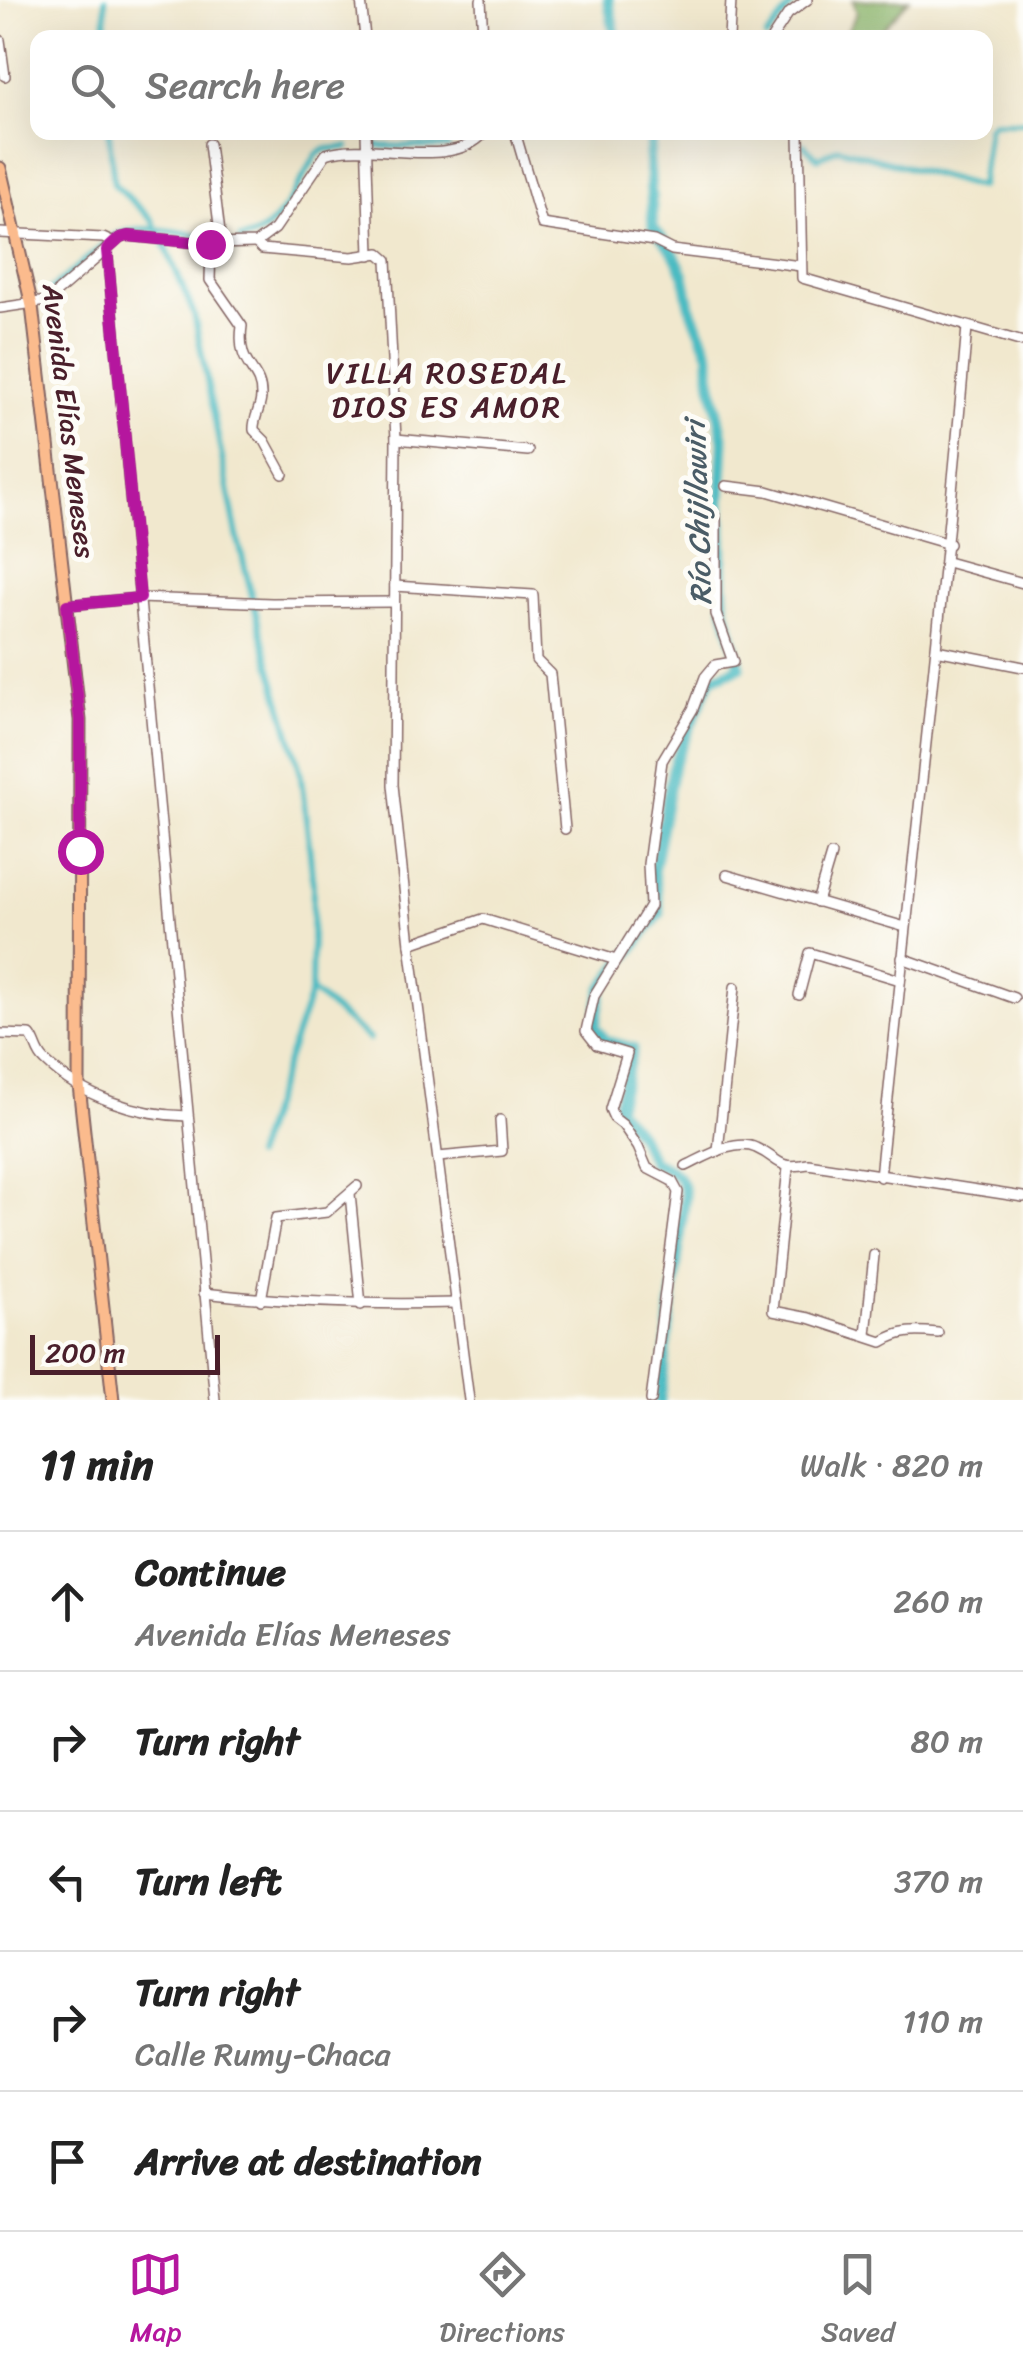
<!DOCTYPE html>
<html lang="en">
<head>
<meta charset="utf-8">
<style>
  :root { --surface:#fff; --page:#f2f2f2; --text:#222; --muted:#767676; --line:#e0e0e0; --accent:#b5179e }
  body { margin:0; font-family:Sriracha,sans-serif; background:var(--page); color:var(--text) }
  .scale { position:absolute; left:30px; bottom:25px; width:190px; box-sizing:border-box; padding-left:10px; border:5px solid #4a1f2b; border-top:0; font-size:28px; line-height:35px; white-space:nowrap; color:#4a1f2b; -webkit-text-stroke:8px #fdfcf7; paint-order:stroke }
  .stop { position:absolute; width:30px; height:30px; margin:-22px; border:8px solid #b5179e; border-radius:50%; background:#fff }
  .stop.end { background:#b5179e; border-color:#fff; box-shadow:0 2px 10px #0008 }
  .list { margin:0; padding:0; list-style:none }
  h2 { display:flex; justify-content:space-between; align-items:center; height:130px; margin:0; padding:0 40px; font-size:42px }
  h2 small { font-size:32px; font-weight:400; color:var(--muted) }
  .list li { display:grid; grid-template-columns:65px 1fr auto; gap:30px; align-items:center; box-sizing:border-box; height:140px; padding:0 40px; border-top:2px solid var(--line) }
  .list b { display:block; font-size:38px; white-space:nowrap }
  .list p { margin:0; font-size:32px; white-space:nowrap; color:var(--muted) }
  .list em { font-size:32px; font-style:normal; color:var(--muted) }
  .icon { flex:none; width:55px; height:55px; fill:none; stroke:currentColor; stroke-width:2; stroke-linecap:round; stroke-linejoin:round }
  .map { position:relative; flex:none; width:1023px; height:1400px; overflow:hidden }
  .search { position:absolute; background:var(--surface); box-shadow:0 10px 40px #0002; left:30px; right:30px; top:30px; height:110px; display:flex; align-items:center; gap:25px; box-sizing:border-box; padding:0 35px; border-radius:20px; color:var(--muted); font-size:38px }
  .sheet { height:830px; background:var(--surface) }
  nav { display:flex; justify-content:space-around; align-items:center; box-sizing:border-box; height:140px; border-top:2px solid var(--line); background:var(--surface); font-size:28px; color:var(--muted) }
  nav a { display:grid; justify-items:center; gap:5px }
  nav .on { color:var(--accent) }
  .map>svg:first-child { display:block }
  .forest { fill:#8cb66c; stroke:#6b6a4c; stroke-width:2.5 }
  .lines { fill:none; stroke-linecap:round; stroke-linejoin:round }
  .canal { stroke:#4cbbc2; stroke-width:6 }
  .river { stroke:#4cbbc2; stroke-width:11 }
  .minor-casing { stroke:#846564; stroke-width:12 }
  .major-casing { stroke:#846564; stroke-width:15 }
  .minor { stroke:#fff; stroke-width:9 }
  .major { stroke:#fbbb8d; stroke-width:11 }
  .route { stroke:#b5179e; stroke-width:12 }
  .labels { text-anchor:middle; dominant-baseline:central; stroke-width:10; stroke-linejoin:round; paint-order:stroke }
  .street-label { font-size:28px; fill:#4a1f2b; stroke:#fdfcf7 }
  .neighbourhood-label { font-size:30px; letter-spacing:2.5px; fill:#4a1f2b; stroke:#fdfcf7 }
  .water-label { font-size:30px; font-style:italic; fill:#4b5d67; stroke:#fdfcf7 }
</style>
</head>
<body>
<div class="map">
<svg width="1023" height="1400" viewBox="0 0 1023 1400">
  <rect width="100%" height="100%" fill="#fdfcf7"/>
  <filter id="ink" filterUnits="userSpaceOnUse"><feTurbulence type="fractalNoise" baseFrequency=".01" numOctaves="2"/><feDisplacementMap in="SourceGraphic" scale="20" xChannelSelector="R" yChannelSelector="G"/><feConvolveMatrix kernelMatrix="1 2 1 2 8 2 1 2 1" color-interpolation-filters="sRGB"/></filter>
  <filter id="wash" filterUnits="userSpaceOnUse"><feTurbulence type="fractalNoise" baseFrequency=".0048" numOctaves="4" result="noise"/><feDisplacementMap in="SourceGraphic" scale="40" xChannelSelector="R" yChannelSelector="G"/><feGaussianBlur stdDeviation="2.25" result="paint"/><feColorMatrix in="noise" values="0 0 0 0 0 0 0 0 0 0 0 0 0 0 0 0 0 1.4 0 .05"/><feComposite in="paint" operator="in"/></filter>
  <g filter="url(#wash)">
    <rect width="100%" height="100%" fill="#f1e8ce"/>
    <path class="forest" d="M 853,0 L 909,0 L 877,35 L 844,37 L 857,13 Z"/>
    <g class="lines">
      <g class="canal">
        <path d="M 105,0 L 106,38"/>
        <path d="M 766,38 L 796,0"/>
        <path d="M 109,132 L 114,184 L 152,220 L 159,234"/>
        <path d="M 804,145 L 818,158 L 838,148 L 980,187 L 988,127 L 993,122 L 1023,122"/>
        <path d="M 375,146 L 448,147"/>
        <path d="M 112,237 C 142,221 180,233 212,238"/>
        <path d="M 240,239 C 280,235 297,184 317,154 L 326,149 L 348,147"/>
        <path d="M 164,243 L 194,314 L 237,535 L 260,629 L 300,770 L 309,843 L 313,885 L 311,991 L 254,1157"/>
        <path d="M 45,294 L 105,244"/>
        <path d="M 311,991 L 369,1039"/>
      </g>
      <g class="river">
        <path d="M 608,0 L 616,38"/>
        <path d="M 654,132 L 649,156 L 653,228 L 672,250 L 684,275 L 690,306 L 710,355 L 710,374 L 724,441 L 721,502 L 724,606 L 740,667 L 711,679 L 674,763 L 653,872 L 660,913 L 602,989 L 595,1027 L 606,1041 L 633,1048 L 617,1108 L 638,1133 L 653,1162 C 671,1169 683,1175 685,1196 L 660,1400"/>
      </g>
    </g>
  </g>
  <g filter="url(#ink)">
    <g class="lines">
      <g class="minor-casing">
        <g id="minor">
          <path d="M 361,0 L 365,38"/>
          <path d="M 481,0 L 483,38"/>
          <path d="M 729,38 L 731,0"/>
          <path d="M 772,38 L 788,14 L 807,0"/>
          <path d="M 0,40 L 5,76"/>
          <path d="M 366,132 L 370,255"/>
          <path d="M 515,132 L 542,224 L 654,241 L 672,250 L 801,266"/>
          <path d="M 799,132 L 802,278 L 1023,342"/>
          <path d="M 209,144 L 220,233 L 217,244"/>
          <path d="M 0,233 L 103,238 L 114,243"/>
          <path d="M 256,243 L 262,249 L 352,257 L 379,253 L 387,260 L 396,439 L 393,785 L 410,944 L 469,1400"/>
          <path d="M 211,244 L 210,280 L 242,326 C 236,369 262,367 261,397 C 261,408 253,418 254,430 L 265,441 L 283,474"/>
          <path d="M 107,249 L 215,1400"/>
          <path d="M 0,308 L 47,301 L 120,238 L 129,236 L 211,244 L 256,243 L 275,229 L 326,154 C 371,139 452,172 485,132"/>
          <path d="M 396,439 L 528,451"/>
          <path d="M 726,486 L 767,491 L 949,544"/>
          <path d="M 947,562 L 1023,583"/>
          <path d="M 395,586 L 533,595 L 536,660 L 550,674 L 565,829"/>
          <path d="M 67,605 L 139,598 L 272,603 L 394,602"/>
          <path d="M 936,650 L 1023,667"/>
          <path d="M 727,875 L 905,927"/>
          <path d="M 817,902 L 831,855"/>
          <path d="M 410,944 L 483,919 L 616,960"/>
          <path d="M 902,958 L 1014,998"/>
          <path d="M 799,995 L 810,953 L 900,980"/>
          <path d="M 0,1034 L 30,1035 C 37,1043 36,1053 45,1061 C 82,1097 137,1115 187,1116"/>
          <path d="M 718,1151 L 735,987"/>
          <path d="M 438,1157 L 502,1151 L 500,1120"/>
          <path d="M 686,1166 C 705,1157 736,1138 756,1148 C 781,1159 776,1170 808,1164 L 1023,1197"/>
          <path d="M 788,1168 L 773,1311 L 809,1318 L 882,1342 C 901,1330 916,1331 938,1333"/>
          <path d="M 880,1177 C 908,894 943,611 967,327"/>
          <path d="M 350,1194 L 361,1305"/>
          <path d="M 204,1293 C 288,1303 371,1305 456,1303"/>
          <path d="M 261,1300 L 276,1218 L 327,1212 L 357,1186"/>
          <path d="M 866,1335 L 874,1255"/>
          <path d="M 651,1400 L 678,1192 L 672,1181 L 647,1168 L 638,1147 L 623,1125 L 614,1118 L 610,1109 L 627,1054 L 597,1045 L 586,1031 L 594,996 L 650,906 L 648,864 L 662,761 L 693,709 L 705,677 L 715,665 L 733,662 L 716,614 L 716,517"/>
        </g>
      </g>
      <g class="major-casing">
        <path id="major" d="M 0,168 L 32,306 L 80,720 L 79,1085 L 113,1400"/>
      </g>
      <use href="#minor" class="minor"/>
      <use href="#major" class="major"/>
    </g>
  </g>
  <g class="lines" filter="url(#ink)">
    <path class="route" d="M 80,851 L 80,720 L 67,605 L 140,598 L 107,250 L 120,238 L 128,236 L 210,244"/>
  </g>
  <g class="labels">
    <g class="street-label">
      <text transform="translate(69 421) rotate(83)">Avenida Elías Meneses</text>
    </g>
    <g class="neighbourhood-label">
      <text x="447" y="373">VILLA ROSEDAL<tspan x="447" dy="34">DIOS ES AMOR</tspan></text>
    </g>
    <g class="water-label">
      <text transform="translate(698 513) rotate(-92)">Río Chijllawiri</text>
    </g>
  </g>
</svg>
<div class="scale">200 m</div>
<div class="stop" style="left:80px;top:851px"></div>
<div class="stop end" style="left:210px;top:244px"></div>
<div class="search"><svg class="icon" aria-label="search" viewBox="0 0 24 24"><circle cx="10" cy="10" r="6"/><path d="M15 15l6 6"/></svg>Search here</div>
</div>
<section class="sheet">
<h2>11 min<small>Walk · 820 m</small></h2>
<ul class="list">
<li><svg class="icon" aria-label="ahead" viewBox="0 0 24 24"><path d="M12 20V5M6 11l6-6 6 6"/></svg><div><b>Continue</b><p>Avenida Elías Meneses</p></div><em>260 m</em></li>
<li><svg class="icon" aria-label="right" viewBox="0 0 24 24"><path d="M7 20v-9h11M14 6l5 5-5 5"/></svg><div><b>Turn right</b></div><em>80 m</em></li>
<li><svg class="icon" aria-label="left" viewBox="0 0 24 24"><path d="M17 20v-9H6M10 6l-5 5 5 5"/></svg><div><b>Turn left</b></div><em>370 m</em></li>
<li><svg class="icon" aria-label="right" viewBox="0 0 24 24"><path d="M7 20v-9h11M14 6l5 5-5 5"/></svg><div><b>Turn right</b><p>Calle Rumy-Chaca</p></div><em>110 m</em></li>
<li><svg class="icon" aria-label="arrive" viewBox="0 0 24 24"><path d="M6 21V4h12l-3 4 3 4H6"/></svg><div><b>Arrive at destination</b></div></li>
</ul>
</section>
<nav>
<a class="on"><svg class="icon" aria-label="map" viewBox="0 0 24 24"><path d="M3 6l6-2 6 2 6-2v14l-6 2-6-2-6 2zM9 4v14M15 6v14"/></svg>Map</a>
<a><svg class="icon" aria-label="directions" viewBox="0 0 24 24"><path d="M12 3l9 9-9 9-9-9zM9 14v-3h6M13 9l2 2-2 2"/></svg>Directions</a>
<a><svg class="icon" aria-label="saved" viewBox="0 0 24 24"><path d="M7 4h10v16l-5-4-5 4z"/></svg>Saved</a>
</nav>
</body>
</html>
